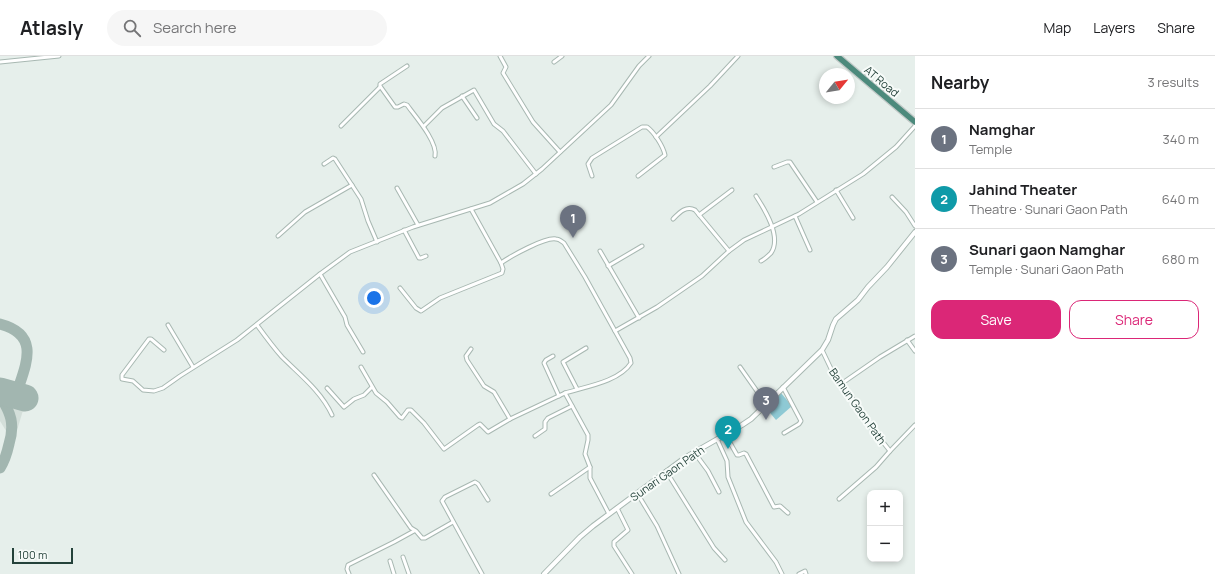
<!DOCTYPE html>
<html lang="en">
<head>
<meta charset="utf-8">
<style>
  :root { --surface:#fff; --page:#f6f6f6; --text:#202124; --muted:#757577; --line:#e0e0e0; --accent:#db2777 }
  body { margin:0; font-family:Manrope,sans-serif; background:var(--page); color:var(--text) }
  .controls { position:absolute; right:12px; bottom:12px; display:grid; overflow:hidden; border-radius:8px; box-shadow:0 2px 6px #0003 }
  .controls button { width:36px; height:36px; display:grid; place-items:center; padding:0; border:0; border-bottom:1px solid var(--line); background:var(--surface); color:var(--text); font:20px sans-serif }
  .compass { position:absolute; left:819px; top:12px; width:36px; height:36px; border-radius:50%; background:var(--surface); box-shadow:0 2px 6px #0003; rotate:60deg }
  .scale { position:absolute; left:12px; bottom:10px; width:61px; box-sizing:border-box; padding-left:4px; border:2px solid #24423a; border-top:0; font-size:11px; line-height:14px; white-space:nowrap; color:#24423a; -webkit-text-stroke:3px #f7fbf9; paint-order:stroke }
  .you { position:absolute; left:374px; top:242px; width:14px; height:14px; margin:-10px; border:3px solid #fff; border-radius:50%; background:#1a73e8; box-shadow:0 0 0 6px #1a73e833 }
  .badge { display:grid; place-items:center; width:26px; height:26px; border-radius:50%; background:var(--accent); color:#fff; font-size:13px; font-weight:700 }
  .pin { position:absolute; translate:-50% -33px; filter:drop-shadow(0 1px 2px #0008) }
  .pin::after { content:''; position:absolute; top:21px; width:14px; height:12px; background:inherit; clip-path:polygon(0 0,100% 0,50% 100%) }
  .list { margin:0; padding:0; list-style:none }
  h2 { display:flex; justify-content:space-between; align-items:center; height:52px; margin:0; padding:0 16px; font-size:17px }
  h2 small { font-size:13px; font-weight:400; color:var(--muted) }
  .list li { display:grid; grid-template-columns:26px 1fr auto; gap:12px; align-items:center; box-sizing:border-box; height:60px; padding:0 16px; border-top:1px solid var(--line) }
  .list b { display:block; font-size:15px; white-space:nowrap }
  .list p { margin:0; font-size:13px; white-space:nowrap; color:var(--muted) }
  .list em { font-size:13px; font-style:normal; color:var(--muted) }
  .actions { display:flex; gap:8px; padding:12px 16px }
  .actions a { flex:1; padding:9px 0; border:1px solid var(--accent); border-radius:12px; text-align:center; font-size:14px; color:var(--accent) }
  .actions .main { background:var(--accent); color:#fff }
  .icon { flex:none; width:22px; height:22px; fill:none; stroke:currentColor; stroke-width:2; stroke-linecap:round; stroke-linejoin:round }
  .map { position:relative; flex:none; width:915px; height:518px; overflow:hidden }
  header { display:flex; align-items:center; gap:24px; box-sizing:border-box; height:56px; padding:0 20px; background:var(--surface); border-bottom:1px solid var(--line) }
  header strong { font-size:19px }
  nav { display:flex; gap:22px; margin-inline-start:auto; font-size:14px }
  .search { width:280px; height:36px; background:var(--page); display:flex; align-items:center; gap:10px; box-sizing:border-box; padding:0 14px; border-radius:22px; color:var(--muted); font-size:15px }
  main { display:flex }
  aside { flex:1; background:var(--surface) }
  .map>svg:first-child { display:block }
  .built { fill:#d4dfda }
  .water { fill:#8ec9d4 }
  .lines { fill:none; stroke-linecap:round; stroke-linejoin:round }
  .taxiway { stroke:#a2b6b0; stroke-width:11 }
  .runway { stroke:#a2b6b0; stroke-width:27 }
  .minor-casing { stroke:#a8b8b2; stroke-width:5 }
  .tertiary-casing { stroke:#a8b8b2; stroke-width:6 }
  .trunk-casing { stroke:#c2cac8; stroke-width:8 }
  .minor { stroke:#fff; stroke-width:3 }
  .tertiary { stroke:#fff; stroke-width:4 }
  .trunk { stroke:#4c8a7c; stroke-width:5.5 }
  .labels { text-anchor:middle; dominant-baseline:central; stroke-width:4; stroke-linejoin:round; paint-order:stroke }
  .street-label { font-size:11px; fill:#24423a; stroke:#f7fbf9 }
</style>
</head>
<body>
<header>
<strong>Atlasly</strong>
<div class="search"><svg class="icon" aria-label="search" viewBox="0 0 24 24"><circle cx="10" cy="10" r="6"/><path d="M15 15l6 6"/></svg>Search here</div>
<nav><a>Map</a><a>Layers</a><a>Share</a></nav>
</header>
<main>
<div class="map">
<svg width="915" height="518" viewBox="0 0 915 518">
  <rect width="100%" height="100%" fill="#e6efeb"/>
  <path class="built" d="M 0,345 L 24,351 L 15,381 L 8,378 L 0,365 Z"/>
  <path class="water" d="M 781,337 L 792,350 L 776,364 L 766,352 Z"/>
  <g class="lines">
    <g class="taxiway">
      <path d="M 0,268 C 42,279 25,310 16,339"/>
      <path d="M 0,340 C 11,357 15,368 9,388 C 7,397 5,404 0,412"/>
    </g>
    <path class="runway" d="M 0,335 L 25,342"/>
    <g class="minor-casing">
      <g id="minor">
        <path d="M 500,0 L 506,11 L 503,17 L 533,66 L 560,96"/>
        <path d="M 0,6 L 59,0"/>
        <path d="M 554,6 L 562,0"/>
        <path d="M 407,10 L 380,28 L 380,30 L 395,51 L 398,51 L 404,48 L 407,49 C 415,60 438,86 435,100"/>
        <path d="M 462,40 L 477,62"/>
        <path d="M 341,70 L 380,31"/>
        <path d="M 424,70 L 442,52 L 474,34 L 494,68 L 503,75 L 536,118"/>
        <path d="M 656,81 L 710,30 L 738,0"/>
        <path d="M 324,108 L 333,102 L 335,103 L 361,143 L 368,165 L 377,186"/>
        <path d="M 774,111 L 787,106 L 790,106 L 817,146"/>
        <path d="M 592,120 L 588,108 L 592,102 L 642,71 L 647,71 C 654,76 663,90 665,99 L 638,120"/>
        <path d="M 397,132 L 418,169"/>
        <path d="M 836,134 L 853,162"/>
        <path d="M 756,140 C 765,154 782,181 771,197 C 768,200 765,203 761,205"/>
        <path d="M 892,141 L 906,156 L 915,170"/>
        <path d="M 699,159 L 732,134"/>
        <path d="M 795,160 L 810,194"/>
        <path d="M 673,163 C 679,157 686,149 695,154 L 729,195"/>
        <path d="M 404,174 L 419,202 L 421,202 L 426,200"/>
        <path d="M 278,180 L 305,156 L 352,129"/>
        <path d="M 600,195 L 639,262"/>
        <path d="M 501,207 C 511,200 545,181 556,183 C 559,183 561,185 564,187 L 585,221 L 630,302 L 631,307 C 619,326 584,331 565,337 L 588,379 L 588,384 L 585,398 L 590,411 L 590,422 L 609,458"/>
        <path d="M 608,210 L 642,190"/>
        <path d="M 320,218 L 345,261 L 347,269 L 363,296"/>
        <path d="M 400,232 L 416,252 L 421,255 L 440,242 L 502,217 L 503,213 L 501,207 L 471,153"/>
        <path d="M 168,269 L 193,311"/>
        <path d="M 257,269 C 265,280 273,291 282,301 C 300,319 321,335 332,359"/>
        <path d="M 615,275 L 657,251 L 702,220 L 729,195 L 744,184 L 799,158 L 863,118 L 896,91 L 915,70"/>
        <path d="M 907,284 L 915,295"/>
        <path d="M 471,293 L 466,300 L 467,304 L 484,330 L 494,336 L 510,363"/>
        <path d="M 164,294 L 151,283 L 149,283 L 122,319 L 122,323 L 133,325 L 143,334 L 154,335 L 163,332 L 180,320 L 237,284 L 320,218 L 350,196 L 413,171 L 490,147 L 523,128 L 542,113 L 611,49 L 639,10 L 649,0"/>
        <path d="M 822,294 L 834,319 L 849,337 L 867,366 L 890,395 L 915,369"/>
        <path d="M 553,300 L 546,304 L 544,307 L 559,340"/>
        <path d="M 361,311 L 376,337 L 387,346 L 400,361 L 402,362 L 408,354 L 411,354 L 424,367 L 444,393 L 478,369 L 480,368 L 488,376 L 510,363 L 565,337"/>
        <path d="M 740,311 L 766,348"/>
        <path d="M 841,328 L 880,301 L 915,280"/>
        <path d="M 783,331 L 801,365 L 799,368 L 784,377"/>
        <path d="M 327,332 L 344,351 L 354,343 L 364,339 L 372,331"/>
        <path d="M 577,333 L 563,306 L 586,292"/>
        <path d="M 725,378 L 737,399 L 739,399 L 744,397 L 746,398 L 774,451 L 780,450 L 788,457"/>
        <path d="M 535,380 L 545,373 L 545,366 L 548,362 L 572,350"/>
        <path d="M 717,383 L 727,405 L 728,421 L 746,466 L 776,506 L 782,518"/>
        <path d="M 694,396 L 708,415 L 719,436"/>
        <path d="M 666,415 L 714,492 L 725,504"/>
        <path d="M 374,419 L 411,472 L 416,475 L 422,482 L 425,482 L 453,466"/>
        <path d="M 637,437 L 657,470 L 679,518"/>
        <path d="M 551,438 L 590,411"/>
        <path d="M 839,443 L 876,411 L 890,395"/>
        <path d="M 617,452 L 628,474 L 614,486 L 614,490 L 632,518"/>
        <path d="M 403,501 L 409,518"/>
        <path d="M 390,505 L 394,518"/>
        <path d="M 349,518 L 347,513 L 348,509 L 394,486 L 414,475"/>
        <path d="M 482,518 L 442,445 L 445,441 L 475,426 L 478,428 L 488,444"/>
        <path d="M 799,518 L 805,515 L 806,518"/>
      </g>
    </g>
    <g class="tertiary-casing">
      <path id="tertiary" d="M 544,518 L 580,481 L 593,470 L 686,401 L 742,369 L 751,363 L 822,294 L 828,284 L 833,269 L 836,263 L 858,244 L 868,231 L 887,211 L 915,176"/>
    </g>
    <g class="trunk-casing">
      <path id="trunk" d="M 837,0 L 915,66"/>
    </g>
    <use href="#minor" class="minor"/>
    <use href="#tertiary" class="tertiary"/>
    <use href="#trunk" class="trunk"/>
  </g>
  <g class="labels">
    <g class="street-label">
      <text transform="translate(882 25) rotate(40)">AT Road</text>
      <text transform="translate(858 350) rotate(55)">Bamun Gaon Path</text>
      <text transform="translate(667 417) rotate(-35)">Sunari Gaon Path</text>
    </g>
  </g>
</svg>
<div class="controls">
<button>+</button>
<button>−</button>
</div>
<svg class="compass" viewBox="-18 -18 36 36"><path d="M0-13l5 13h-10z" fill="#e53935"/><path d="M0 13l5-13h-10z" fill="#757577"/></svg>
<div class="scale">100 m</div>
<div class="you"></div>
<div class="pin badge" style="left:573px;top:182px;background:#6b7280">1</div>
<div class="pin badge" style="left:728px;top:393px;background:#0f9aa8">2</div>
<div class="pin badge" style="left:766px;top:364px;background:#6b7280">3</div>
</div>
<aside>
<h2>Nearby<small>3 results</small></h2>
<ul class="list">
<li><span class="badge" style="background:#6b7280">1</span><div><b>Namghar</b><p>Temple</p></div><em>340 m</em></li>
<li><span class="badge" style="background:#0f9aa8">2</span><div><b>Jahind Theater</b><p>Theatre · Sunari Gaon Path</p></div><em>640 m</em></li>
<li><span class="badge" style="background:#6b7280">3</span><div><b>Sunari gaon Namghar</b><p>Temple · Sunari Gaon Path</p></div><em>680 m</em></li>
</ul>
<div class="actions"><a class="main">Save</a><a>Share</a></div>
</aside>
</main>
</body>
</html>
